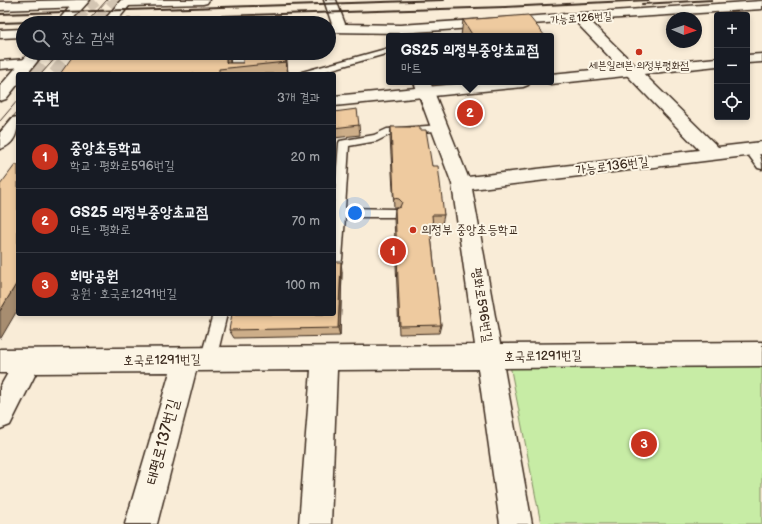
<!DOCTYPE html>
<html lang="ko">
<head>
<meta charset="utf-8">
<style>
  :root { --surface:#171b24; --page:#242831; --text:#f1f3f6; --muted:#9ea1a6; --line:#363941; --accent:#c8321e }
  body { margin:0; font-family:"Balsamiq Sans","Poor Story",sans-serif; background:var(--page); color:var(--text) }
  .controls { position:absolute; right:12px; top:12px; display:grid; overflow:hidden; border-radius:4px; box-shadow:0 2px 6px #0003 }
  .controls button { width:36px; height:36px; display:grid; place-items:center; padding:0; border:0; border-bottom:1px solid var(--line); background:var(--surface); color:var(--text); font:20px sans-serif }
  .compass { position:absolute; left:666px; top:12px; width:36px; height:36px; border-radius:50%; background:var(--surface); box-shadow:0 2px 6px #0003; rotate:92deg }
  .you { position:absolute; left:355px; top:213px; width:14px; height:14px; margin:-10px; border:3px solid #fff; border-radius:50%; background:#1a73e8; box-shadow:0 0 0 6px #1a73e833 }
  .badge { display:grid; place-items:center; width:26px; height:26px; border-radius:50%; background:var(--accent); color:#fff; font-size:13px; font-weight:700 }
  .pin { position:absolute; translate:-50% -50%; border:2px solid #fff; box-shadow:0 1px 4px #0006 }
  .popup { position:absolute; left:386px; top:33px; width:168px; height:52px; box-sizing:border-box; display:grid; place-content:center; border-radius:4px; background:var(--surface); filter:drop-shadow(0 1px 3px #0005); font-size:13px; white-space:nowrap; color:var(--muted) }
  .popup b { font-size:15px; color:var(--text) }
  .popup::after { content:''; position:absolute; left:50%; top:100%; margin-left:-8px; border:8px solid transparent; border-top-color:var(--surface) }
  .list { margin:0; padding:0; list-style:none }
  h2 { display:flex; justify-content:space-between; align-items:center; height:52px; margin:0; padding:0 16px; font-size:17px }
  h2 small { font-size:13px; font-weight:400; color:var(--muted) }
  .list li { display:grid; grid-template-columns:26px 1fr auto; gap:12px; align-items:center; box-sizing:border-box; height:64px; padding:0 16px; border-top:1px solid var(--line) }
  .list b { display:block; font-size:15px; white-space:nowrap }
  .list p { margin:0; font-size:13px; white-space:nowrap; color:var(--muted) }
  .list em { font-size:13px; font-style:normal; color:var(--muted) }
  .icon { flex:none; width:22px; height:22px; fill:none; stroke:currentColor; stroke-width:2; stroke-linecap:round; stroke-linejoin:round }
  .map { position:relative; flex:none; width:762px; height:524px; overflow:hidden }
  .search { position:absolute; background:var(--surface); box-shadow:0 2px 6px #0003; left:16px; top:16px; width:320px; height:44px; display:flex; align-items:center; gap:10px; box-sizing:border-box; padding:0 14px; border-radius:22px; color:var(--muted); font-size:15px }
  .panel { position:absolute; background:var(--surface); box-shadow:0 2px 6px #0003; left:16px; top:72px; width:320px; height:244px; border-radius:4px }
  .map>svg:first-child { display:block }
  .green { fill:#c7eca5; stroke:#818b62 }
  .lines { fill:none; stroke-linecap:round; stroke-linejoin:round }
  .secondary-tunnel { stroke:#d3c5b2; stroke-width:14; stroke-dasharray:14 7; stroke-linecap:butt }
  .lane-casing { stroke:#3b2a1e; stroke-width:3 }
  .street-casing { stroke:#3b2a1e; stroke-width:3 }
  .secondary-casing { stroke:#3b2a1e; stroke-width:3 }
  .lane { fill:#fcf5e5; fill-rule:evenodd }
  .street { fill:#fcf5e5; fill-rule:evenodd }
  .secondary { fill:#fcf5e5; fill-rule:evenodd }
  .tram { stroke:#3b2a1e; stroke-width:1 }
  .rail { stroke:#3b2a1e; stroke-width:2 }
  .wall { fill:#cdae89; stroke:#3b2a1e }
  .shaded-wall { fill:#a78d6f; stroke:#3b2a1e }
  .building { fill:#eeca9f; stroke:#3b2a1e }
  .poi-dot { fill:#c8321e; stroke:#fcf5e5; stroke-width:1.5 }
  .labels { text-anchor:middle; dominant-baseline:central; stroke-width:4; stroke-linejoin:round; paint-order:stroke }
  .far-street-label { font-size:11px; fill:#3b2a1e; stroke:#fcf5e5 }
  .far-poi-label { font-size:11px; fill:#3b2a1e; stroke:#fcf5e5 }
  .street-label { font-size:13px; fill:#3b2a1e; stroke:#fcf5e5 }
  .poi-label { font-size:13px; fill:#3b2a1e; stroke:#fcf5e5; text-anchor:start }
  .near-street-label { font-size:16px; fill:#3b2a1e; stroke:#fcf5e5 }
</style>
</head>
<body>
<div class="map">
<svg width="762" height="524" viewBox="0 0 762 524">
  <rect width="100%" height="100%" fill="#f9ecd7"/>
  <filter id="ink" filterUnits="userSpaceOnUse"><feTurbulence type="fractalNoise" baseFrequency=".025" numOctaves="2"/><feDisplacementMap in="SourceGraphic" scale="8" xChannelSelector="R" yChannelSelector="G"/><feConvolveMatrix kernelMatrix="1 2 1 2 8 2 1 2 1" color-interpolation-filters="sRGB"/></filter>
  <g filter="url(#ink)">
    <path class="green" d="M 762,363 L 762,524 L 541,524 L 510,365 Z"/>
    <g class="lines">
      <g class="secondary-tunnel">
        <path d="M 75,23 L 83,10 L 95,0"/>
        <path d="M 97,23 L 118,0"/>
        <path d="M 32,74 L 51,53"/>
        <path d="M 55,74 L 72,53"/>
      </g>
      <g class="lane-casing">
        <g id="lane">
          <path d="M 389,48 L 389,53 L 315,74 L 301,74 L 302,72 Z"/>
          <path d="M 440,125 L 444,126 L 445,128 L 444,130 L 389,135 L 377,141 L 349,146 L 345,208 L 394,209 L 398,210 L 400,213 L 398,216 L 394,217 L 345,217 L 342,259 L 341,263 L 334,265 L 334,203 L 339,143 L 340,141 L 374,135 L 387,129 Z"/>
          <path d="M 750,147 C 760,149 762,160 762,169 L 758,168 L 745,150 Z"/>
          <path d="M 213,314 L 227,314 L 216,360 L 213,365 L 208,367 L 203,365 L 200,360 Z"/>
        </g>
      </g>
      <g class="street-casing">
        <g id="street">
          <path d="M 79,0 L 83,1 L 85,4 L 83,7 L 0,10 L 0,2 Z"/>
          <path d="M 122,0 L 209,0 L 207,3 L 203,4 L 127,6 L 123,5 L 121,2 Z"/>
          <path d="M 324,0 L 336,0 L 345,24 L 400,25 L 762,1 L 762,9 L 589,20 L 718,147 L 762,142 L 762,154 L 472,189 L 500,344 L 762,342 L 762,366 L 504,368 L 532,524 L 500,524 L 478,369 L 337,370 L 331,524 L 299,524 L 311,370 L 196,371 L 157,524 L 125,524 L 170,372 L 36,373 L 10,425 L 0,429 L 0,387 L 8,373 L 0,373 L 0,349 L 475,345 L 452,184 L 414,82 L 430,82 L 468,177 L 699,150 L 575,21 L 400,33 L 329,32 L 329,24 L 332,24 Z"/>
          <path d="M 23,29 L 23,37 L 0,38 L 0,30 Z"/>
          <rect x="231" y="53" width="14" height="21"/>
          <path d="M 28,59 L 33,60 L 35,63 L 33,66 L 0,69 L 0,61 Z"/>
        </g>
      </g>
      <g class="secondary-casing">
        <g id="secondary">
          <path d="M 76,0 L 90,0 L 69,23 L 56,23 Z"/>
          <path d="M 121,0 L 134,0 L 115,23 L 102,23 Z"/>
          <path d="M 29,53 L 44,53 L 27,74 L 18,74 L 18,84 L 6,99 L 0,101 L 0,86 Z"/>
          <path d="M 762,54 L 762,62 L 747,63 L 747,55 Z"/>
          <path d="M 717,58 L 717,66 L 551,84 L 546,82 L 551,82 L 551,74 Z"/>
          <path d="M 477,82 L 531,82 L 528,85 L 523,87 L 334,106 L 334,96 Z"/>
          <path d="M 18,117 C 18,131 16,144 0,149 L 0,132 L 12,118 Z"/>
        </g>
      </g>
      <use href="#lane" class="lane"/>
      <use href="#street" class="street"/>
      <use href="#secondary" class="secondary"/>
      <g class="tram">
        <path d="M 86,23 L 107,0"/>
        <path d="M 41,74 L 60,53"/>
        <path d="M 0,121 L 18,100"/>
        <path d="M 0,132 L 18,111"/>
      </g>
      <g class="rail">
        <path d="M 642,4 L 712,0"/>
        <path d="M 0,14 L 444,0"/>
        <path d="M 0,23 L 505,7 L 649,0"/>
      </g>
    </g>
    <g class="wall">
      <path d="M 463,20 L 545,36 L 461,36 Z"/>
      <path d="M 286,53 L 288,74 L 60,74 L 230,58 L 230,63 L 243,63 Z"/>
      <path d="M 334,112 L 359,125 L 360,135 L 334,138 Z"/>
      <path d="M 391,127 L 420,130 L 432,166 L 444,215 L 442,224 L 433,224 L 433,227 L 432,236 L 431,236 L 441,325 L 439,333 L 399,334 L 394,218 L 395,209 L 397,208 L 394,208 L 390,137 Z"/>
      <path d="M 342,271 L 340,336 L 234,338 L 229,330 Z"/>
    </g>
    <g class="shaded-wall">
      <path d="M 226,53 L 228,53 L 230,58 L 230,68 L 226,62 Z"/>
      <path d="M 285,53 L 286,53 L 288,74 L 286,62 Z"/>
      <path d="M 341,262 L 342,271 L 340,336 L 338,328 Z"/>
      <path d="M 18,281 L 18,309 L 1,338 L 0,338 L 0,311 Z"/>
    </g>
    <g class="building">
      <path d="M 528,15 L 545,36 L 473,36 L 463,20 Z"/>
      <path d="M 75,53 L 226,53 L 226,62 L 227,63 L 243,63 L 243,53 L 285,53 L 286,62 L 219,69 L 219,74 L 60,74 Z"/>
      <path d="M 357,109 L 359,125 L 334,128 L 334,112 Z"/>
      <path d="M 391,127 L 420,127 L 420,130 L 426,130 L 432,166 L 438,166 L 444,215 L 432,215 L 433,227 L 430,227 L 441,325 L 400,326 L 395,209 L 400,207 L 402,202 L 399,199 L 394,198 Z"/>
      <path d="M 15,165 L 18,165 L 18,281 L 0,311 L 0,185 Z"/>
      <path d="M 334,262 L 341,262 L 338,328 L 229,330 L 232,314 L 334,314 Z"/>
    </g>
  </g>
  <g class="poi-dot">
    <circle cx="639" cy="52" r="4"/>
    <circle cx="413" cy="230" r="4"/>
  </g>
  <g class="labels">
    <g class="far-street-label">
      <text transform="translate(581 18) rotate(-4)">가능로126번길</text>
    </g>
    <g class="far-poi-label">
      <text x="639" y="65">세븐일레븐 의정부평화점</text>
    </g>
    <g class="street-label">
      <text transform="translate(612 166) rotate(-7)">가능로136번길</text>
      <text transform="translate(482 305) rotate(81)">평화로596번길</text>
      <text transform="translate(543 356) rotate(-1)">호국로1291번길</text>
      <text transform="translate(162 360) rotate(-1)">호국로1291번길</text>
    </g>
    <g class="poi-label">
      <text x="421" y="230">의정부 중앙초등학교</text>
    </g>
    <g class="near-street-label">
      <text transform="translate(163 442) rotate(-75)">태평로137번길</text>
    </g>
  </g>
</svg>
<div class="controls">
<button>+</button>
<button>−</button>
<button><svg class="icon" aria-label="locate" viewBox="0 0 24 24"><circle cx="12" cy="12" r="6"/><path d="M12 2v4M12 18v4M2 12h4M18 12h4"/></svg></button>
</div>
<svg class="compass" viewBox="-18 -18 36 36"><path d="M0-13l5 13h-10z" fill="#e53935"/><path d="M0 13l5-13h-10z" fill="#9ea1a6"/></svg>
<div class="you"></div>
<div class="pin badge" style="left:393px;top:251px">1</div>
<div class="pin badge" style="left:470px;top:113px">2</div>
<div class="popup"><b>GS25 의정부중앙초교점</b>마트</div>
<div class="pin badge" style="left:644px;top:444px">3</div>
<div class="search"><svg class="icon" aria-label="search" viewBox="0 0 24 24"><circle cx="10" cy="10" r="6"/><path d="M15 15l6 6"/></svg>장소 검색</div>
<section class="panel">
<h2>주변<small>3개 결과</small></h2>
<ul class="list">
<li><span class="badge">1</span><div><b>중앙초등학교</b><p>학교 · 평화로596번길</p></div><em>20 m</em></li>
<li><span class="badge">2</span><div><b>GS25 의정부중앙초교점</b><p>마트 · 평화로</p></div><em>70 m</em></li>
<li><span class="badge">3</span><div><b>희망공원</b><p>공원 · 호국로1291번길</p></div><em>100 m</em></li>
</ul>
</section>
</div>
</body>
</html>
